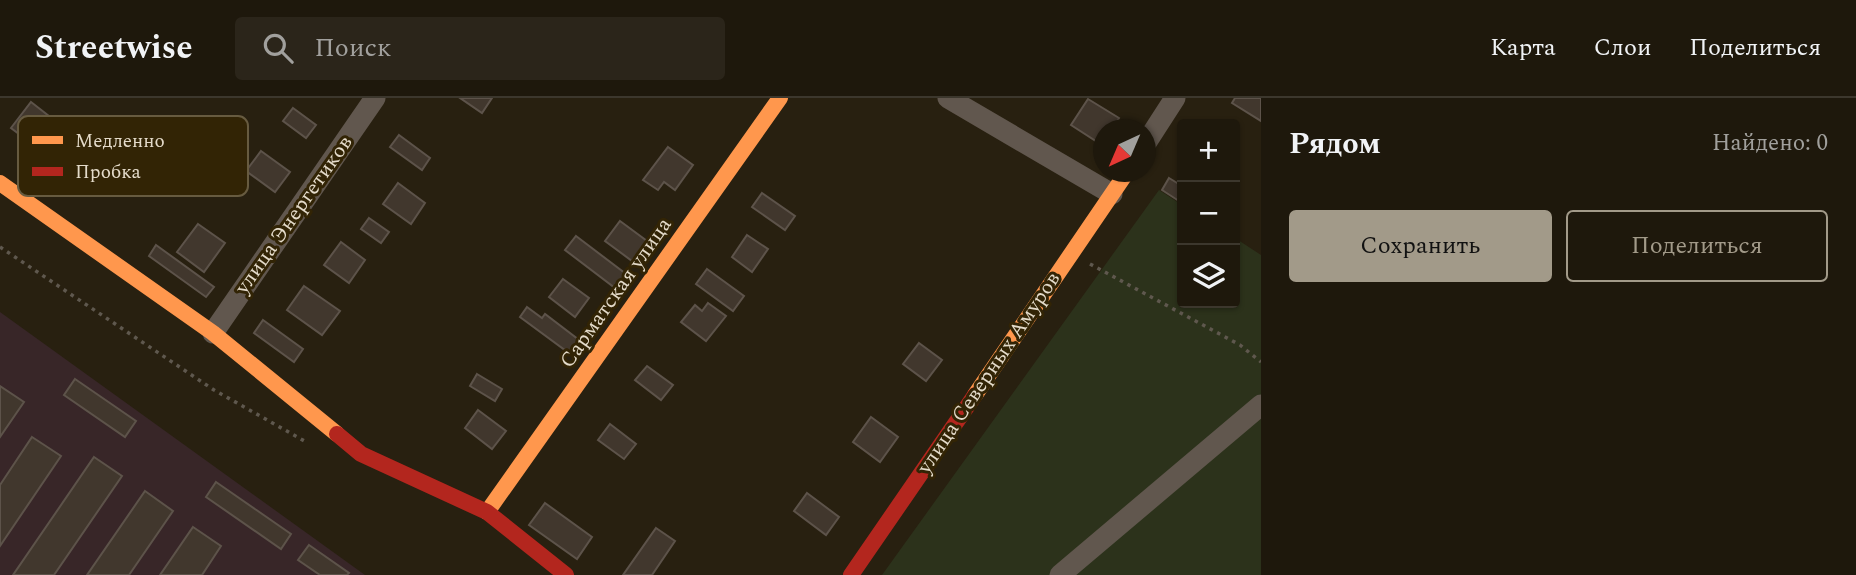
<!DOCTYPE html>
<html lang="ru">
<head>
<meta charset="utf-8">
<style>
  :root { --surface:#1e180c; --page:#2b251a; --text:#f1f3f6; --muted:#a1a09d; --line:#3c372d; --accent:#a29a89 }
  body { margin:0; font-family:Spectral,serif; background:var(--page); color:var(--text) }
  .controls { position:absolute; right:21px; top:21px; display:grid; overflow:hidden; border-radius:7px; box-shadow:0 2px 5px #0004 }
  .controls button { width:63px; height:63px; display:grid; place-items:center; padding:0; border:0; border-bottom:2px solid var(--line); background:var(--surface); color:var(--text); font:35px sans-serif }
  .compass { position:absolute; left:1093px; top:21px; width:63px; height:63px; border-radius:50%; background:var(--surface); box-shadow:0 2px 5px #0004; rotate:224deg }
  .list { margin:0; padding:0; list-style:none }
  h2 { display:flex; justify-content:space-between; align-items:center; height:91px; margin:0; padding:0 28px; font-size:30px }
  h2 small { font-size:23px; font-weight:400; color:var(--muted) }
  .actions { display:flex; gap:14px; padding:21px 28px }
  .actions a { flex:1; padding:16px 0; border:2px solid var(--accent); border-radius:7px; text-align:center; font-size:24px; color:var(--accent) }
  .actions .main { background:var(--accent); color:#111 }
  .icon { flex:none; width:38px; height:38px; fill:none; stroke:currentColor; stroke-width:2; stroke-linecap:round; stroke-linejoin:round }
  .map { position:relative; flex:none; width:1261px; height:477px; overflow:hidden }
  header { display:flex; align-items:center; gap:42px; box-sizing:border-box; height:98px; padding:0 35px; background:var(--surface); border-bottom:2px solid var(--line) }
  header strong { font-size:33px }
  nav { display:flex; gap:38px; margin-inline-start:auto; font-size:24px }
  .search { width:490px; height:63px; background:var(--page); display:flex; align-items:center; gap:18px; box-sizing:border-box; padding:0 24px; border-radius:7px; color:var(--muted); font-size:26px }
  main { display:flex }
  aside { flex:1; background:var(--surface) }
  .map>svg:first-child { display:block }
  .industrial { fill:#382628 }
  .green { fill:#2c321b }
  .building { fill:#41372d; stroke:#5d534a; stroke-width:2 }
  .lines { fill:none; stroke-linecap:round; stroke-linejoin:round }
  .path { stroke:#5f584e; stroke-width:3.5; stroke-dasharray:3.5 5; stroke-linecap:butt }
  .street { stroke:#61574e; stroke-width:21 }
  .slow { stroke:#ff974d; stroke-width:16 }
  .jam { stroke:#b3261e; stroke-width:16 }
  .labels { text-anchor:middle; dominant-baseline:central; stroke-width:6; stroke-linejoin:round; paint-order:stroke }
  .street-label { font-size:21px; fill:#e4dbca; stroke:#322405 }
  .key { fill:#322405; stroke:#675b40; stroke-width:2 }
  .key-label { font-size:19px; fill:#e4dbca }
</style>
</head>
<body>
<header>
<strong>Streetwise</strong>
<div class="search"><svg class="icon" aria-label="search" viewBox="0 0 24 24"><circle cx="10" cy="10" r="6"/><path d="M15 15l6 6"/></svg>Поиск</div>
<nav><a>Карта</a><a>Слои</a><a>Поделиться</a></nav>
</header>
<main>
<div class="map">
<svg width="1261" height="477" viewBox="0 0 1261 477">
  <rect width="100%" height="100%" fill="#282010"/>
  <path class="industrial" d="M 0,214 L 365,477 L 0,477 Z"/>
  <path class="green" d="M 1159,92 L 1182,107 L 1182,205 L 1235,205 L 1235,140 L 1261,157 L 1261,477 L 882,477 Z"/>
  <g class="building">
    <path d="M 460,0 L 492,0 L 482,15 Z"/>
    <path d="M 1235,0 L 1261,0 L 1261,23 L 1232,5 Z"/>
    <path d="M 1088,1 L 1119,20 L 1112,32 L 1104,32 L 1102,47 L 1071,27 Z"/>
    <path d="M 31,4 L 54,22 L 35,48 L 11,30 Z"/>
    <path d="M 293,10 L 316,27 L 306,40 L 283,23 Z"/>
    <path d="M 399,37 L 430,60 L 422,72 L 390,49 Z"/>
    <path d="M 668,49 L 693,67 L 675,92 L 664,84 L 658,92 L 643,82 Z"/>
    <path d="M 261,53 L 290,74 L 275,94 L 246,73 Z"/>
    <path d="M 1169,80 L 1182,88 L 1182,105 L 1162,92 Z"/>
    <path d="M 398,85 L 425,105 L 411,126 L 383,106 Z"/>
    <path d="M 762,95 L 795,118 L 785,132 L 752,109 Z"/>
    <path d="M 369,120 L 389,134 L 381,145 L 361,131 Z"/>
    <path d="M 620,123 L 647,143 L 632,163 L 605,143 Z"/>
    <path d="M 198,126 L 225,145 L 204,174 L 177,154 Z"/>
    <path d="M 747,137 L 768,151 L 752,174 L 732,159 Z"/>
    <path d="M 576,138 L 630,179 L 619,193 L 565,152 Z"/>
    <path d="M 341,144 L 365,162 L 349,185 L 324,167 Z"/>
    <path d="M 156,147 L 214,189 L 206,199 L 149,158 Z"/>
    <path d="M 707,171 L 744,198 L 733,213 L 696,186 Z"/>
    <path d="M 563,181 L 589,200 L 575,219 L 549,199 Z"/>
    <path d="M 304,188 L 340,213 L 322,237 L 287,212 Z"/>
    <path d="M 708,205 L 726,218 L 706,243 L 681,224 L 695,207 L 702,213 Z"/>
    <path d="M 527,209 L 542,220 L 545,216 L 583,245 L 573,258 L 520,219 Z"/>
    <path d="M 263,222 L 303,251 L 294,264 L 254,235 Z"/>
    <path d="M 919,245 L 942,262 L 926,283 L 903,266 Z"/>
    <path d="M 647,268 L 673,287 L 661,302 L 635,282 Z"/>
    <path d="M 477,276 L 502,291 L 495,303 L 470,288 Z"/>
    <path d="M 75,281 L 136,323 L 125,339 L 64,297 Z"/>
    <path d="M 0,288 L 24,304 L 0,339 Z"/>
    <path d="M 478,312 L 506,333 L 492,351 L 465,330 Z"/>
    <path d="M 871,319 L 898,339 L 880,364 L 853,344 Z"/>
    <path d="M 610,326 L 636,346 L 624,361 L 598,342 Z"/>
    <path d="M 32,339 L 61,358 L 0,448 L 0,387 Z"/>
    <path d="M 94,359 L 122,378 L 54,477 L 13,477 Z"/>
    <path d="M 216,384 L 291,436 L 281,451 L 206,399 Z"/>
    <path d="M 145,393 L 173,413 L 129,477 L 87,477 Z"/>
    <path d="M 807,395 L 839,419 L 826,437 L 794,413 Z"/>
    <path d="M 545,405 L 592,439 L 577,461 L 529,427 Z"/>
    <path d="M 193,429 L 221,448 L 202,477 L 160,477 Z"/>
    <path d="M 656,430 L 675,443 L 652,477 L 623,477 Z"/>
    <path d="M 309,447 L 349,475 L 347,477 L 320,477 L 298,462 Z"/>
  </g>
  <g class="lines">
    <g class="path">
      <path d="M 0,149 L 214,292 L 308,345"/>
      <path d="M 1090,166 L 1240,247 L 1261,264"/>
    </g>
    <g class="street">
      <path d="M 948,0 L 1112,96"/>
      <path d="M 1146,45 L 1175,0"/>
      <path d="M 213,235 L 375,0"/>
      <path d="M 1060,477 L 1261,307"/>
    </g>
    <g class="slow">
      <path d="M 0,85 L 213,235 L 337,336"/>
      <path d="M 975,297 L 1127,74"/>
      <path d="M 487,414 L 780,0"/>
    </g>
    <g class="jam">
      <path d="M 337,336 L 361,356 L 487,414 L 566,477"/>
      <path d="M 851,477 L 975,297"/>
    </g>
  </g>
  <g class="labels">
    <g class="street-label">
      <text transform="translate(294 117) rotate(-55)">улица Энергетиков</text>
      <text transform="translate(616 195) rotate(-55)">Сарматская улица</text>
      <text transform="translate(989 275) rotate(-56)">улица Северных Амуров</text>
    </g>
  </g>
  <rect x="18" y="18" width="230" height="80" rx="10" class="key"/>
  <rect x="32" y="38" width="31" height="8" fill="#ff974d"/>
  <rect x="32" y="69" width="31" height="9" fill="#b3261e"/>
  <g class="key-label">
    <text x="75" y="49">Медленно</text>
    <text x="75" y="80">Пробка</text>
  </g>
</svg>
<div class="controls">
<button>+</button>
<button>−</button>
<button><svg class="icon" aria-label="layers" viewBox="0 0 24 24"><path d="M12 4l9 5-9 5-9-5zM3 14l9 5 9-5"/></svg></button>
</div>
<svg class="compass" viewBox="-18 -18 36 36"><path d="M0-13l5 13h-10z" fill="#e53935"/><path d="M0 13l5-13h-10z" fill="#a1a09d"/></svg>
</div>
<aside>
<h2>Рядом<small>Найдено: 0</small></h2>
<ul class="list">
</ul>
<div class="actions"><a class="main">Сохранить</a><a>Поделиться</a></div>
</aside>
</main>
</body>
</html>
